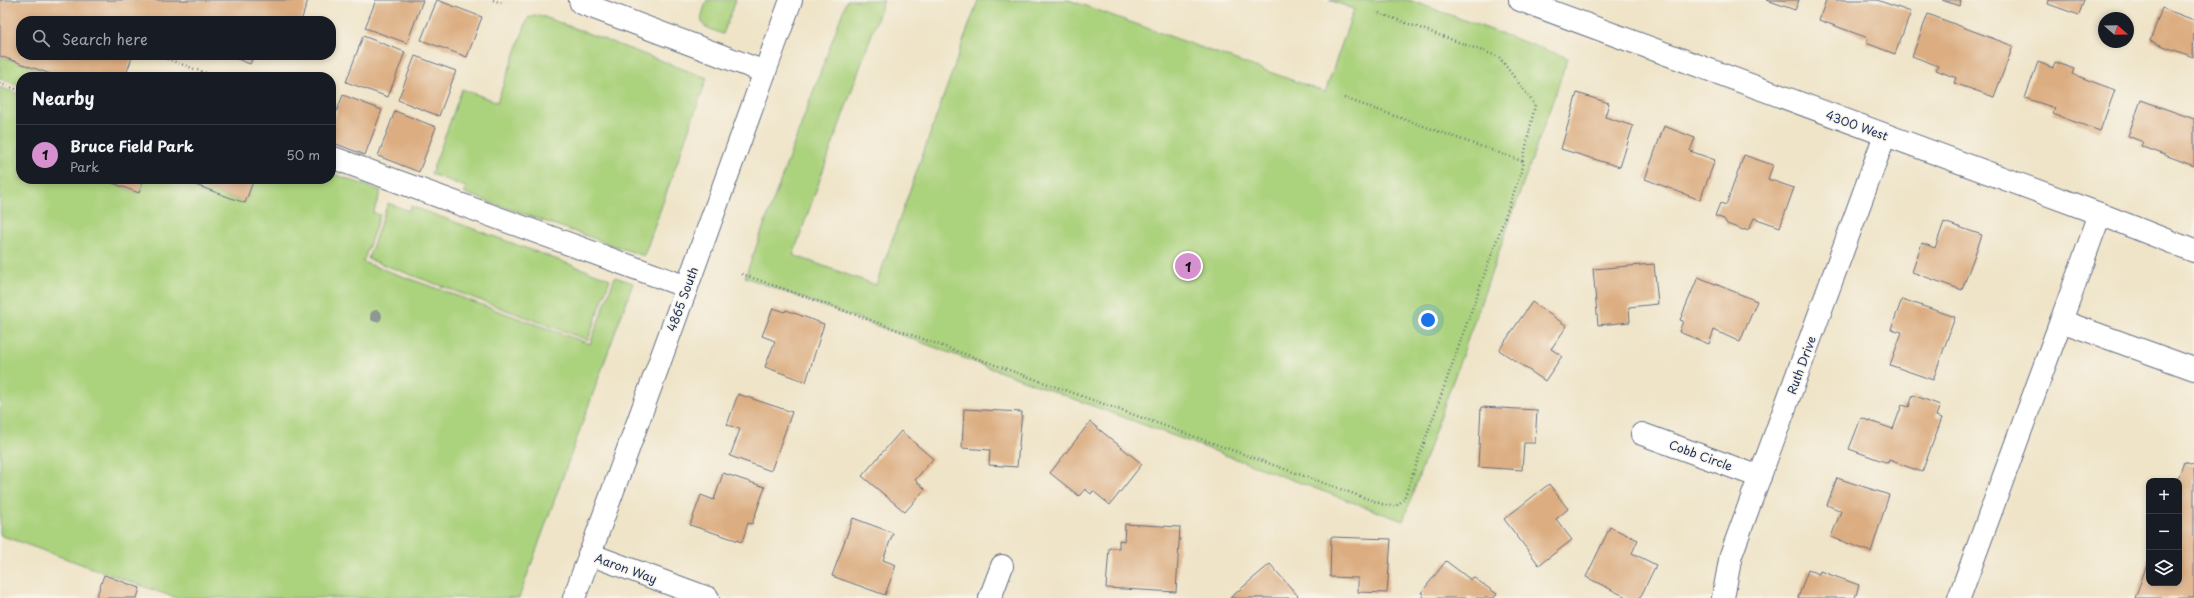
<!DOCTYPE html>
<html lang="en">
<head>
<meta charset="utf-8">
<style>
  :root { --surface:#171b24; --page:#20242c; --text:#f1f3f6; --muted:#9ea1a6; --line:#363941; --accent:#d690ce }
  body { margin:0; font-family:"Playpen Sans",sans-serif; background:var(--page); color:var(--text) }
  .controls { position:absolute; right:12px; bottom:12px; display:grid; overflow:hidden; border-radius:8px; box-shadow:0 2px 6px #0003 }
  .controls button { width:36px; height:36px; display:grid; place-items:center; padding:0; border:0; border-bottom:1px solid var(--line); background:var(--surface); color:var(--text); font:20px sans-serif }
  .compass { position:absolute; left:2098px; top:12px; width:36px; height:36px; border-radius:50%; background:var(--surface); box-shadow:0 2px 6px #0003; rotate:110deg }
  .you { position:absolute; left:1428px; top:320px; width:14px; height:14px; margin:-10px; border:3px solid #fff; border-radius:50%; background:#1a73e8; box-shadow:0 0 0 6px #1a73e833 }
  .badge { display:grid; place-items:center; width:26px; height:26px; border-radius:50%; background:var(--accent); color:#111; font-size:13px; font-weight:700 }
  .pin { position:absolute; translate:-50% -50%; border:2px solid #fff; box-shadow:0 1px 4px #0006 }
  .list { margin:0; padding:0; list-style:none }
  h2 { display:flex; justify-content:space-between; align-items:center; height:52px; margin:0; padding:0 16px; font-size:17px }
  h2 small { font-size:13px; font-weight:400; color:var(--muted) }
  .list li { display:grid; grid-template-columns:26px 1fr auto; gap:12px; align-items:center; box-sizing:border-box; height:60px; padding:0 16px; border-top:1px solid var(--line) }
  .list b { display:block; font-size:15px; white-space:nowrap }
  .list p { margin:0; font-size:13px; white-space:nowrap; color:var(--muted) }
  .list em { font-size:13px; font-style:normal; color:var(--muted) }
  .icon { flex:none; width:22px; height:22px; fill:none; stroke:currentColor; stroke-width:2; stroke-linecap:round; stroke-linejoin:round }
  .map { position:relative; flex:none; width:2194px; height:598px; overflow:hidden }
  .search { position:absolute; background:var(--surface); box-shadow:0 2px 6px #0003; left:16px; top:16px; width:320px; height:44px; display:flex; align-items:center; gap:10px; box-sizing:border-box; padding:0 14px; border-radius:16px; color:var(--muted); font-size:15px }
  .panel { position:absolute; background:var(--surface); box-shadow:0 2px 6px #0003; left:16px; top:72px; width:320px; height:112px; border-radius:16px }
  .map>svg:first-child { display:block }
  .green { fill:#abd27d; stroke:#63806e }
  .building { fill:#dcad81 }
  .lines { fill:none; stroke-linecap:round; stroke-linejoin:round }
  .minor-casing { stroke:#656e83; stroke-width:24 }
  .path { stroke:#656e83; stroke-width:2.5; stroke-dasharray:1 3; stroke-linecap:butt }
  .minor { stroke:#fff; stroke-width:22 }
  .tree { fill:#8e9792 }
  .labels { text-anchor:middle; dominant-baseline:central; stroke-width:3; stroke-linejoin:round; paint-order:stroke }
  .street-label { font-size:12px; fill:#1b2f5e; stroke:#f7f3e8 }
</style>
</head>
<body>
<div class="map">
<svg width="2194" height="598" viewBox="0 0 2194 598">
  <rect width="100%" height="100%" fill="#f7f3e8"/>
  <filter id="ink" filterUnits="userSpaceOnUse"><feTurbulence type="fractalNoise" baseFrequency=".025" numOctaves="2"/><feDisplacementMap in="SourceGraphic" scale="8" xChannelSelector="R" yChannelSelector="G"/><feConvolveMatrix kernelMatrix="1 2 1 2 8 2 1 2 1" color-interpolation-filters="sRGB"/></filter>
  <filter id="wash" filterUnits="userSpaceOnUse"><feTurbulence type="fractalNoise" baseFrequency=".012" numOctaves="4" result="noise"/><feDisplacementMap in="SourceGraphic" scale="16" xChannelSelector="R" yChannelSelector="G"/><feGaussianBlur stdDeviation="0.9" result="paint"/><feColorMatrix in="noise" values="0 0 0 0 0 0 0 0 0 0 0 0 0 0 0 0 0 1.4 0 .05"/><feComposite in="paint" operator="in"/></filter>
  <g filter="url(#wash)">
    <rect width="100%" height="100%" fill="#efe4c8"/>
    <g class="green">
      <path d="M 707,0 L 736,0 L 723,34 C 698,25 698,25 707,0 Z"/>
      <path d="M 847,0 L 884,0 L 793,255 L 876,285 L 978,0 L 1069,0 L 1325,92 L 1354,9 L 1329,0 L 1409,0 L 1568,58 L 1403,521 L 745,277 Z"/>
      <path d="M 539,15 L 707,78 L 644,256 L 464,193 L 466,187 L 431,174 L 462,89 L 497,102 L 528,18 Z"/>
      <path d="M 0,56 L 59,77 L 21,77 L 21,86 L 0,79 Z"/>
      <path d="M 0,87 L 21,95 L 21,179 L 102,179 L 139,193 L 144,179 L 179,179 L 245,203 L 254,179 L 331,179 L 331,173 L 381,191 L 373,213 L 380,215 L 363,262 L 590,344 L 615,277 L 633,283 L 519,598 L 176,598 L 0,535 Z"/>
      <path d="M 388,203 L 409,211 L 411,206 L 610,279 L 588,340 L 368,259 Z"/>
    </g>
    <g id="blocks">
      <g class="building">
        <path d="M 0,0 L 308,0 L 301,21 L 21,21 L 21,55 L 133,55 L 125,77 L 59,77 L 0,56 Z"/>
        <path d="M 376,0 L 423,0 L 407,43 L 365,28 Z"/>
        <path d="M 437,0 L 482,17 L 467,57 L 421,40 Z"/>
        <path d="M 1767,0 L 1799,0 L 1795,10 Z"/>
        <path d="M 1826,0 L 1877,0 L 1911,12 L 1895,54 L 1866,43 L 1868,38 L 1819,20 Z"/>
        <path d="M 1942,0 L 1961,0 L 1959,6 Z"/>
        <path d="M 2049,0 L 2084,0 L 2079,15 L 2048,4 Z"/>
        <path d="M 2162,8 L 2194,20 L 2193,57 L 2150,41 Z"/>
        <path d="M 1928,14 L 2013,46 L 1994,97 L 1954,83 L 1956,78 L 1936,70 L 1938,66 L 1912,56 Z"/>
        <path d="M 363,36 L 405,52 L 388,97 L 346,82 Z"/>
        <path d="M 227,55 L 254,55 L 250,64 Z"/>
        <path d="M 415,56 L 456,71 L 439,116 L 398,100 Z"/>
        <path d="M 2038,62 L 2053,68 L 2055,62 L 2074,69 L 2072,74 L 2115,90 L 2100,131 L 2053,114 L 2055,108 L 2025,98 Z"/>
        <path d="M 171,73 L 181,77 L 169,77 Z"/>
        <path d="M 1577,93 L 1609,103 L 1605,117 L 1633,126 L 1620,167 L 1561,149 Z"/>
        <path d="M 343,95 L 382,110 L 365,155 L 331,142 L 331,126 Z"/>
        <path d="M 2141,100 L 2194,119 L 2194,166 L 2141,146 L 2143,142 L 2128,136 Z"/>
        <path d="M 395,111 L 436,127 L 419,172 L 378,156 Z"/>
        <path d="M 1664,126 L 1695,138 L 1690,151 L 1715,160 L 1700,200 L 1645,179 Z"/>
        <path d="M 1744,155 L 1773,165 L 1768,179 L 1794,188 L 1780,227 L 1754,218 L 1749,229 L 1743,230 L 1727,224 L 1724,219 L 1715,216 L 1720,203 L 1726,205 Z"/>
        <path d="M 102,179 L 144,179 L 139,193 Z"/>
        <path d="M 179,179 L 254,179 L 245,203 Z"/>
        <path d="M 1944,222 L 1982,235 L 1962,290 L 1912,272 L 1922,243 L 1935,248 Z"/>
        <path d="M 1654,264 L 1658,304 L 1629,307 L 1630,322 L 1598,325 L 1593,269 Z"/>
        <path d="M 1698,277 L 1757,301 L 1740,342 L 1714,330 L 1709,344 L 1679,332 L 1683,321 L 1680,320 Z"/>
        <path d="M 1902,299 L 1955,317 L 1933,380 L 1890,365 L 1902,332 L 1891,329 Z"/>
        <path d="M 1532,302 L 1567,326 L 1551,349 L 1562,356 L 1545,381 L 1499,350 Z"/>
        <path d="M 773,308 L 785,312 L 786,310 L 824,324 L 806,382 L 765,367 L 775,341 L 762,336 Z"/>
        <path d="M 738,394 L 792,412 L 771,471 L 730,456 L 740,429 L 727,425 Z"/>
        <path d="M 1913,395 L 1940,405 L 1936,416 L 1942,418 L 1922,472 L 1889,460 L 1888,463 L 1849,449 L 1861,418 L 1893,429 L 1902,405 L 1909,407 Z"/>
        <path d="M 1481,407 L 1537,410 L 1535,443 L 1524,443 L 1522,470 L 1478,467 Z"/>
        <path d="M 964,409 L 1022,412 L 1017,467 L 989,465 L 990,450 L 962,448 Z"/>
        <path d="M 1090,422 L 1142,464 L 1110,505 L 1093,491 L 1091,494 L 1085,489 L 1079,496 L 1050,473 Z"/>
        <path d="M 901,431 L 933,459 L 915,480 L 925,489 L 905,512 L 862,476 Z"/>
        <path d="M 2184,462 L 2194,465 L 2194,598 L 2135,598 L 2149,559 L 2149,583 L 2179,583 L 2179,481 L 2177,481 Z"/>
        <path d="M 723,473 L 765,487 L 752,524 L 748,523 L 742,542 L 690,525 L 701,495 L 714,500 Z"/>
        <path d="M 1837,478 L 1889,495 L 1871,552 L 1831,537 L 1841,511 L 1827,505 Z"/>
        <path d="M 1549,484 L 1568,509 L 1556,519 L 1572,540 L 1539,565 L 1504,519 Z"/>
        <path d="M 853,518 L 893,533 L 883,560 L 896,565 L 885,595 L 832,576 Z"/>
        <path d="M 1125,524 L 1180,527 L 1176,592 L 1106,588 L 1109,548 L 1119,548 L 1119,540 L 1124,541 Z"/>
        <path d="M 1610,527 L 1638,540 L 1632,553 L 1656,565 L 1640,598 L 1628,598 L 1586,577 Z"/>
        <path d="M 1331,537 L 1391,539 L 1387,593 L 1358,592 L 1358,578 L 1330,577 Z"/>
        <path d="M 1446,561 L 1471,580 L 1473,577 L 1497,594 L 1494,598 L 1421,598 L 1424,594 L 1421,593 Z"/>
        <path d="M 1270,564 L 1298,596 L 1296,598 L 1230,598 Z"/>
        <path d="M 1808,570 L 1819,574 L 1820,571 L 1859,585 L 1855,598 L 1798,598 Z"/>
        <path d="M 104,575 L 140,588 L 137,598 L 96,598 Z"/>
      </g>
    </g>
  </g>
  <g filter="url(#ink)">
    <use href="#blocks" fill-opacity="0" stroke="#656e83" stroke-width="1"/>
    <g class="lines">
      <g class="minor-casing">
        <g id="minor">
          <path d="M 580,0 L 581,3 L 765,72"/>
          <path d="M 1520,0 L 2100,214 L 2194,251"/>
          <path d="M 331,157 L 687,287"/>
          <path d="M 2061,321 L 2100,214"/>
          <path d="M 1642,434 L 1760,477"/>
          <path d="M 589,554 L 708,598"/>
          <path d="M 574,598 L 791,0"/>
          <path d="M 990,598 L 1002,566"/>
          <path d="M 1723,598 L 1731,555 L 1885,135"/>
          <path d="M 1959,598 L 2061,321 L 2194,369"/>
        </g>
      </g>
      <g class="path">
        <path d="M 493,0 L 502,3"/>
        <path d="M 167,59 L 217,77"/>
        <path d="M 0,83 L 21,91"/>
        <path d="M 1344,98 L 1522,161"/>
        <path d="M 742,274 L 1382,504 L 1395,507 L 1404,499 L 1520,175 L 1535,105 L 1499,57 L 1376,12"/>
      </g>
      <use href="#minor" class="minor"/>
    </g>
    <circle class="tree" cx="376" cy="316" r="6"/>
  </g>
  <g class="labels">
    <g class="street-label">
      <text transform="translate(1857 125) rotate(20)">4300 West</text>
      <text transform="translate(682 299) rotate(-70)">4865 South</text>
      <text transform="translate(1801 365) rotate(-70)">Ruth Drive</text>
      <text transform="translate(1701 455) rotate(20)">Cobb Circle</text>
      <text transform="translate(626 568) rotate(20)">Aaron Way</text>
    </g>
  </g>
</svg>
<div class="controls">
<button>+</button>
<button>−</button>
<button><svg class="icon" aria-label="layers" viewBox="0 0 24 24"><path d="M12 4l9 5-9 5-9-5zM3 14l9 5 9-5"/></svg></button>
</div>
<svg class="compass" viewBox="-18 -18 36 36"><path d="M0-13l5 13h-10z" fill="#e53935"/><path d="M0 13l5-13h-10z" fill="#9ea1a6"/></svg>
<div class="you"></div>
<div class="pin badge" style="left:1188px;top:266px">1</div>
<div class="search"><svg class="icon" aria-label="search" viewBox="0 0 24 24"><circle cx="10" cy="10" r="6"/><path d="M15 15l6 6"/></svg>Search here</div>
<section class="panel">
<h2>Nearby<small></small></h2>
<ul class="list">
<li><span class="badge">1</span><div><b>Bruce Field Park</b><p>Park</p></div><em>50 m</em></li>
</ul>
</section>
</div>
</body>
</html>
